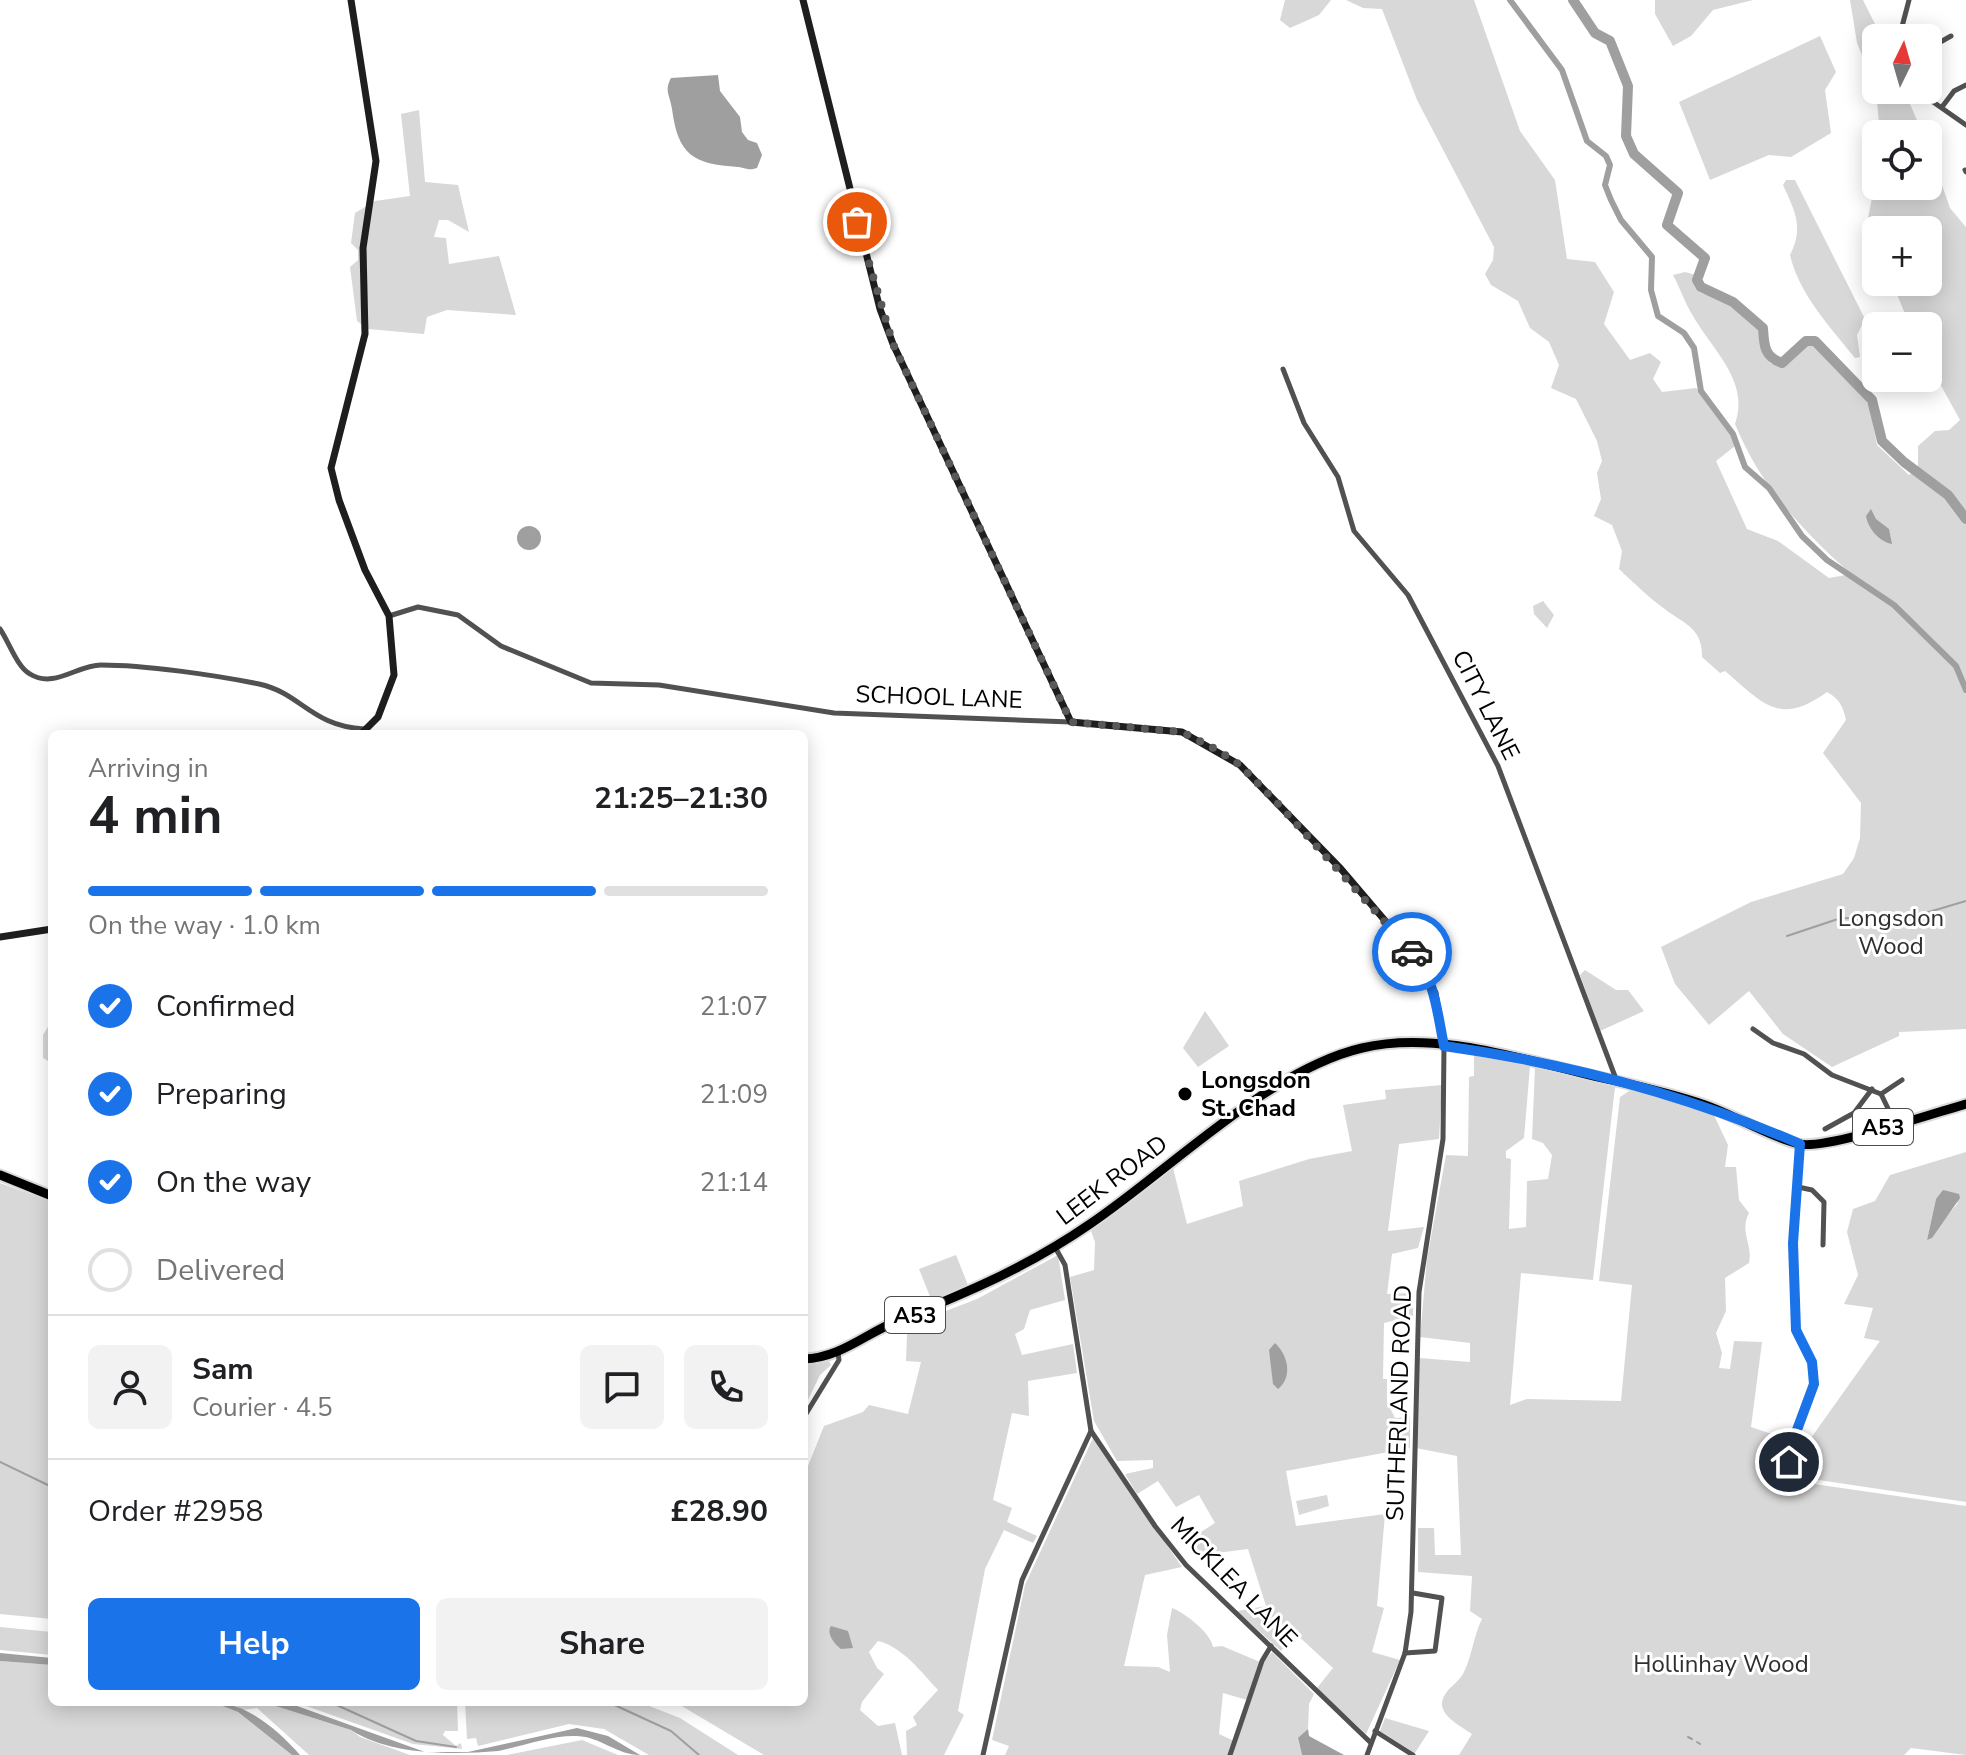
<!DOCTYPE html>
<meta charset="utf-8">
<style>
body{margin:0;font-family:"Nunito Sans",sans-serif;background:#f2f2f2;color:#202124;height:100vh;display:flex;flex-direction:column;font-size:30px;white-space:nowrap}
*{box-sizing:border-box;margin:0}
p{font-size:26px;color:#757577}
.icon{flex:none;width:44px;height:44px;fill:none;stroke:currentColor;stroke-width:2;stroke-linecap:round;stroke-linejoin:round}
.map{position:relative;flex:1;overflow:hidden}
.sheet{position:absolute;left:48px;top:730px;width:760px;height:976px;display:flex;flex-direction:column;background:#fff;border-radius:12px;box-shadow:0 4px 20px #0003}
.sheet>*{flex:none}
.needle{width:52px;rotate:5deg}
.fabs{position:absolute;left:1862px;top:24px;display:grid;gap:16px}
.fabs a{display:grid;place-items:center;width:80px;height:80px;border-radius:12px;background:#fff;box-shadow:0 4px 20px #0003;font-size:40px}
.pin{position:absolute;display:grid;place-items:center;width:68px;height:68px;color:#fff;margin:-34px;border:4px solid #fff;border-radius:50%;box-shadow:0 2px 8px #0007}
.courier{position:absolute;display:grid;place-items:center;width:80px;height:80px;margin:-40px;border:6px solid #1a73e8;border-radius:50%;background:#fff;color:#222;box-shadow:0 2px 10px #0007}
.overview em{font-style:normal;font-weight:700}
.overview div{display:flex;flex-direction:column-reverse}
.overview{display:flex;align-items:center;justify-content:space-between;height:136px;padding:0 40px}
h1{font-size:52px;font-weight:700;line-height:60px}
.bar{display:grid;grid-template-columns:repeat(4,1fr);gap:12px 8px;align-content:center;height:96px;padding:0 40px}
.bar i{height:10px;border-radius:6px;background:#e0e0e0}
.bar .on{background:#1a73e8}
.bar p{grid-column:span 4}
.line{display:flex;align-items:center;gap:20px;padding:0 40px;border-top:2px solid #e0e0e0}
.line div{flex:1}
.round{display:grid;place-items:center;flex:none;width:84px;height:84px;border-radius:12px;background:#f2f2f2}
ol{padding:0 40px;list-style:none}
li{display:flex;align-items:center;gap:24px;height:88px}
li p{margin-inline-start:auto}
li .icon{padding:8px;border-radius:50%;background:#1a73e8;color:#fff;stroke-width:4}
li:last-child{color:#757577}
li i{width:44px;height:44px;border:4px solid #e0e0e0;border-radius:50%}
.action{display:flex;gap:16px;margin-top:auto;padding:16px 40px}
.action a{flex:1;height:92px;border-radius:12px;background:#1a73e8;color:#fff;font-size:32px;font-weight:700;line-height:92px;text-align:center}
.action a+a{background:#f2f2f2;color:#202124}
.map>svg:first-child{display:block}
</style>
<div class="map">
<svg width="1966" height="1755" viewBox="0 0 1966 1755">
<rect width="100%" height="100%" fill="#fff"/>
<!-- green -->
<g fill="#d8d8d8" fill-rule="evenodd">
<polygon points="1285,0 1331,0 1319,15 1290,28 1280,20"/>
<path d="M1346,0H1474L1520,131L1555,180L1567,259L1595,262L1614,292L1604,324L1630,360L1650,353L1661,362L1653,379L1662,392L1696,388C1715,406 1729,420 1735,446L1716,461L1747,529L1778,541L1829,578L1851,574C1803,531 1760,486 1735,424C1750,381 1713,351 1693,316C1685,303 1680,288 1673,275L1685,272L1696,275L1699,292L1729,303L1760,328L1763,353L1770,363L1781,366L1806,346H1814L1860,392L1869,405L1877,445L1909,475L1918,466V446L1935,431L1949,430L1960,420L1928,362V326H1910L1892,282H1928V230H1876V242L1868,218L1875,183L1867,174L1876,159V186H1928V145L1950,208L1966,227V1029L1899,1032V1036L1832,1067L1783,1034L1749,991L1709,1025L1675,984L1661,947L1751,902L1843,874L1854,858L1860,838L1861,803L1823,753L1846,720C1843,707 1840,699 1827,692C1779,727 1763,703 1725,671L1720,673L1702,657C1703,627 1682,623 1662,607C1647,596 1633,582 1619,569L1622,551L1612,525L1594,516L1601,499L1597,473L1602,461L1597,441L1576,399L1551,388L1559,365L1549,342L1530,328L1518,301L1491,285L1485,274L1493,260L1494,247L1417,100L1382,9L1363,8Z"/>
<polygon points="1655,0 1753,0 1713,10 1691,36 1673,46 1655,14"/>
<polygon points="1850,0 1863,0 1882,38 1876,38 1876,90 1910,90 1906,95 1923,134 1880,134 1876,90 1857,43"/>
<polygon points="1820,36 1836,72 1825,90 1831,133 1791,157 1769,155 1710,180 1679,102"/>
<polygon points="419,110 425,182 458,185 469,232 448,220 439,220 434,237 446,238 449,264 499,256 516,315 447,310 427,317 424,334 368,329 357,321 350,267 358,260 358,250 351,243 355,213 375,201 410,196 401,114"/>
<path d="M1786,180H1795L1865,319L1857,335L1860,357L1855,358C1830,327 1799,294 1790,255C1804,228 1795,211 1783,185Z"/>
<polygon points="1543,601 1554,615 1547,628 1534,614 1533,606"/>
<polygon points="1585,970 1616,990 1628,990 1644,1011 1600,1031 1580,975"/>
<polygon points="1205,1011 1229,1046 1198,1067 1183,1048"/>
<polygon points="52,1020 52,1056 48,1061 43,1058 43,1035"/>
<path d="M1474,1055L1530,1066L1524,1138L1506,1151V1158L1511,1159L1509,1229L1526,1227L1527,1181L1548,1179L1552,1155L1543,1143L1532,1139L1535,1067L1615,1087L1593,1280L1521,1273L1510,1405L1527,1399L1621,1401L1632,1285L1599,1281L1620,1097L1631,1090L1712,1111L1728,1145L1725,1167H1736L1739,1200L1749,1213C1739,1232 1753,1244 1749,1263L1725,1278L1726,1311L1716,1333L1722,1353L1719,1368L1730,1369L1734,1341L1762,1342L1751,1427L1790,1440L1782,1487L1800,1482L1966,1506V1755L1911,1748L1904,1755H1459L1472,1734C1458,1724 1432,1712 1446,1693C1450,1687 1459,1681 1463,1674C1472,1657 1473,1637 1482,1619L1470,1611L1472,1576L1418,1572V1528H1434L1435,1555H1461L1457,1456L1416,1448L1419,1358L1470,1362V1343L1420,1337L1427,1259L1446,1155L1468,1156L1469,1077L1474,1076Z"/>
<polygon points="1442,1085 1439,1139 1399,1144 1388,1231 1424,1227 1418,1248 1392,1254 1387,1294 1413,1293 1413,1316 1384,1323 1383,1379 1387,1379 1387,1402 1395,1418 1410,1417 1410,1448 1286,1471 1296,1526 1385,1514 1377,1606 1384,1608 1372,1652 1400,1660 1366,1734 1317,1688 1333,1668 1295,1633 1281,1651 1237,1611 1266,1606 1248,1549 1200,1555 1190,1539 1215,1523 1199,1495 1176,1507 1158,1481 1137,1494 1125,1474 1153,1468 1153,1460 1117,1461 1094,1421 1070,1277 1094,1270 1095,1242 1091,1231 1173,1168 1187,1224 1243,1206 1239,1181 1309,1159 1352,1151 1343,1105 1386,1099 1385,1090"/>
<path d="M1966,1152V1502L1792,1476L1789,1474L1795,1442L1806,1445L1880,1341L1864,1338L1873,1308L1844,1304L1858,1275L1847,1232L1853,1209L1875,1201L1890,1175ZM1943,1191L1958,1203L1927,1240L1936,1199Z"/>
<polygon points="0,1183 52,1202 52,1619 0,1614"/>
<polygon points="956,1255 970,1290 933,1304 919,1269"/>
<path d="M1058,1255L1065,1300L1030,1310L1024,1329L1015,1334L1022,1355L1073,1344L1077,1373L1028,1381L1029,1416L1012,1413L993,1500L1012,1508L1007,1522L1037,1536L1033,1543L1004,1530L985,1569L958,1711L964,1715L944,1755H907L906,1731L917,1725L913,1717L938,1690C921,1672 903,1647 878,1641L869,1652L877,1668L884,1674L862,1702L860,1710L878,1726L895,1723L902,1755H764L675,1702H804V1476L824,1426L863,1412L869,1405L908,1414L921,1362L906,1361L907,1334L899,1329L977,1299Z"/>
<polygon points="829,1361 831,1365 820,1375 804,1408 804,1366"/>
<path d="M1093,1438L1182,1567L1145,1575L1124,1666L1158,1667L1170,1672L1167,1635L1172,1608C1185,1613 1211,1633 1213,1647L1222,1646L1260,1662L1247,1700L1223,1693L1219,1734L1234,1741L1228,1755H1005L1009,1746L992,1740L1025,1585Z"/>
<polygon points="1327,1495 1329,1506 1299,1515 1296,1501"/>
<polygon points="0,1627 52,1632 52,1655 0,1650"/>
<polygon points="1272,1652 1314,1694 1309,1704 1308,1729 1298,1739 1302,1755 1232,1755 1263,1663"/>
<polygon points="0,1661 52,1665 52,1702 212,1702 238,1712 292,1755 0,1755"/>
<polygon points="231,1702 263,1702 351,1730 360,1737 410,1755 309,1755 257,1708 242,1710"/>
<polygon points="295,1702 457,1702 458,1731 445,1731 443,1735 456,1746 461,1743 462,1749 413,1744"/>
<polygon points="465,1702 639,1702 680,1718 738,1755 649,1755 604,1729 569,1724 478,1746 476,1738 467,1739"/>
<polygon points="1385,1718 1429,1731 1415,1753 1380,1731"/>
<polygon points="582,1740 618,1755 507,1755"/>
</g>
<!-- water -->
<g fill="#9f9f9f">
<path d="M718,75L720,91L740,117L742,132L748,140L757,143L762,155L757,168C748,171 747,168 738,167C693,164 678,155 672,109C670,95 664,91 671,78Z"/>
<path d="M1871,509L1876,519L1889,529L1892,544C1880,542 1868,529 1866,516Z"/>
<circle cx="529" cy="538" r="12"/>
<polygon points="1943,1190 1959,1194 1960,1198 1932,1238 1927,1240 1936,1199"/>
<path d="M1275,1343C1288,1355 1293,1377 1278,1389L1273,1384L1269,1350Z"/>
<path d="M831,1626L848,1631L853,1648L841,1649C834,1644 826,1633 831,1626Z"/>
<polygon points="0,1653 52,1658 52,1665 0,1661"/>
<path d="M212,1702C246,1702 278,1730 300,1755H292L238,1712Z"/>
<path d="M263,1702H286L425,1752H468L577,1728L608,1736L640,1755C617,1755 601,1737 577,1736C551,1735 523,1746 498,1751C451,1755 389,1755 351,1730Z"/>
<polygon points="1308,1729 1309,1736 1344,1755 1302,1755 1298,1738"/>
</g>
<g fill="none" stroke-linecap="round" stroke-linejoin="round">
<!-- stream -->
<g stroke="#9f9f9f" stroke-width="2">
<polyline points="1787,936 1841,918 1905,919 1966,901"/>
<polyline points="0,1462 52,1487"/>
<polyline points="330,1702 416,1741 456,1747"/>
<polyline points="608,1702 671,1731 699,1755"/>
<polyline points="1688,1737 1692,1739"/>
<polyline points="1697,1742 1700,1744"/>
</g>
<!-- canal -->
<polyline stroke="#9f9f9f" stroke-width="6" points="1510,0 1562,70 1587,141 1606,156 1610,165 1605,185 1611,200 1621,220 1652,257 1651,290 1658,316 1684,333 1694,348 1701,391 1733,434 1745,467 1769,488 1802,536 1827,560 1894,605 1956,666 1966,690"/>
<!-- river -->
<path stroke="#9f9f9f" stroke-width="10" d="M1573,0L1595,33L1610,41L1628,86L1626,136L1634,154L1678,193L1667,225L1705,258L1697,280L1701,287L1733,302L1763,328C1764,345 1764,357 1782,363L1806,341H1815L1872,400L1882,441L1904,462L1948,495L1966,519"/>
<!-- highway casing -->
<g stroke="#dbdbdb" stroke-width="13">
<g id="highway">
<polyline points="0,1175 52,1196"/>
<path d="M804,1359C840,1358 865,1334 897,1321C968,1292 1026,1268 1090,1224C1169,1171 1268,1070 1362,1048C1433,1031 1513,1057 1582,1073C1623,1083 1665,1091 1705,1105C1734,1115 1772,1138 1799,1144C1825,1150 1934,1113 1966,1104"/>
</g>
</g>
<!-- street -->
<g stroke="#515151" stroke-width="5">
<polyline points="1899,38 1909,0"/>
<polyline points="1928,49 1951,36"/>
<polyline points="1916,90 1966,125"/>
<polyline points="1942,107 1954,91 1966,85"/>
<polyline points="1965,170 1966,172"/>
<polyline points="1283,369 1304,423 1338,477 1354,531 1408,595 1498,766 1616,1079"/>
<polyline points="389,616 418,607 458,615 501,646 591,683 659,685 834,713 1071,722"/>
<path d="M0,629C9,642 17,667 30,674C54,689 77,665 101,665C145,665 215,675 259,684C301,693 311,726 364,729"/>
<polyline points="1753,1029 1773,1043 1804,1054 1832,1075 1881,1094 1895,1123"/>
<polyline points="1881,1094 1902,1080"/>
<polyline points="1825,1129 1854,1113 1872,1089"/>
<polyline points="1798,1187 1812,1190 1824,1202 1823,1245"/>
<polyline points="1055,1247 1065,1265 1091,1431 1155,1526 1186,1565 1370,1742"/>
<polyline points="804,1417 839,1360 838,1353"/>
<polyline points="1787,1478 1791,1446 1814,1384 1812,1362 1796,1330 1793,1243 1800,1145"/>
<polyline points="1405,1653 1435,1651 1442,1598 1413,1593"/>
<polyline points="1375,1731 1413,1755"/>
<polyline points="983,1755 1022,1580 1091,1431"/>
<polyline points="1230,1755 1262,1661 1271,1646"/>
<polyline points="1367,1755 1405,1653 1411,1612 1419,1292 1443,1139 1444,1046"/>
</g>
<!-- secondary -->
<g stroke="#1e1e1e" stroke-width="7">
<polyline points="351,0 376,161 363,248 365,334 331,468 339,500 365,570 389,616 394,675 378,717 361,734"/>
<polyline points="803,0 880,309 893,344 1071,722 1182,732 1240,765 1341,869 1416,957 1435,993 1444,1046"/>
<polyline points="0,937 52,929"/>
</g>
<!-- highway -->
<use href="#highway" stroke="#000" stroke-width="9"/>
</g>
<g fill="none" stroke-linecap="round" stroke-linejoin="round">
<!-- done -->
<polyline stroke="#595959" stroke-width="8" stroke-dasharray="0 14.4" points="857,222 893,344 1071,722 1182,732 1219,751 1240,765 1282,808 1412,952"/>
<!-- route -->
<path stroke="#1a73e8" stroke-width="10" d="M1412,952C1435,980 1437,1011 1444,1046C1566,1063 1687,1095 1800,1144L1793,1243L1796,1330L1812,1362L1814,1384L1791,1446L1789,1462"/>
</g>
<!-- markers -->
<circle fill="#000" stroke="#fff" stroke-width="3" cx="1185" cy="1094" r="8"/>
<g text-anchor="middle" stroke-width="6" stroke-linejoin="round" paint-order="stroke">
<!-- shield labels -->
<g fill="#fff" stroke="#4c4c4c" stroke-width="2">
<rect x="1853" y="1109" width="60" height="36" rx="6"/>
<rect x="885" y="1297" width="60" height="36" rx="6"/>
</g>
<g font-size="22" font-weight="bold" fill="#000">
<text x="1883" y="1135">A53</text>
<text x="915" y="1323">A53</text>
</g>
<!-- street labels -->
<g font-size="24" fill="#000" stroke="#fff">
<text transform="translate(939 697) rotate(2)" y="8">SCHOOL LANE</text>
<text transform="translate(1486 705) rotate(63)" y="8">CITY LANE</text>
<text transform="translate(1112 1180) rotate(-37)" y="8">LEEK ROAD</text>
<text transform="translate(1399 1403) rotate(-88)" y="8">SUTHERLAND ROAD</text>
<text transform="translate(1234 1582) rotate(46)" y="8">MICKLEA LANE</text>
</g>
<!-- park labels -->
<g font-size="24" fill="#2f2f2f" stroke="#fff">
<text x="1891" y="926">Longsdon<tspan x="1891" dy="28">Wood</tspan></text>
<text x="1721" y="1672">Hollinhay Wood</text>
</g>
<!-- poi labels -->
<g font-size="24" font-weight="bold" fill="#000" stroke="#fff" text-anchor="start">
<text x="1201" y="1088">Longsdon<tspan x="1201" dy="28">St. Chad</tspan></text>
</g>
</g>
</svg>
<div class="fabs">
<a><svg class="needle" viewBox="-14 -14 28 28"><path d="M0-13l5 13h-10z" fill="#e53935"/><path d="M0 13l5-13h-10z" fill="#757577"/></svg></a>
<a><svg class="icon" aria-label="locate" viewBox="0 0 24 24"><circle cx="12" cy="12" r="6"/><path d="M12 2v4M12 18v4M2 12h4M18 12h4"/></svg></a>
<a>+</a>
<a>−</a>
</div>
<div class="pin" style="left:857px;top:222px;background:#ea580c"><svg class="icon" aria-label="bag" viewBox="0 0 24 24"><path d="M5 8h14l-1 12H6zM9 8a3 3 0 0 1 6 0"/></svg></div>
<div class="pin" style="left:1789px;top:1462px;background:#1f2937"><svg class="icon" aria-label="home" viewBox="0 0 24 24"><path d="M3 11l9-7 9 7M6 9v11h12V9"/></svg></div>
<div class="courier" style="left:1412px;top:952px"><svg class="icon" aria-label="car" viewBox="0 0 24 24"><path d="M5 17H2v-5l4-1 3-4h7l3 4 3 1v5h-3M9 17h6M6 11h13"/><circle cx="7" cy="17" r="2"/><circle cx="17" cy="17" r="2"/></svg></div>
<section class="sheet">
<div class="overview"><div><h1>4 min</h1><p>Arriving in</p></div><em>21:25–21:30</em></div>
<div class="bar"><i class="on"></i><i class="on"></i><i class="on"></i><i></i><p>On the way · 1.0 km</p></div>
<ol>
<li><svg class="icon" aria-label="check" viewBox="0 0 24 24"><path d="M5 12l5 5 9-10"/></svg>Confirmed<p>21:07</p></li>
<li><svg class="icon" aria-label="check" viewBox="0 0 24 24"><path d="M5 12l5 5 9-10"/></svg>Preparing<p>21:09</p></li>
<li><svg class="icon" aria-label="check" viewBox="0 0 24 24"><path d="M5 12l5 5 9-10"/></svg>On the way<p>21:14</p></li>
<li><i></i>Delivered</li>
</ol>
<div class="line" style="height:144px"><a class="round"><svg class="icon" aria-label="person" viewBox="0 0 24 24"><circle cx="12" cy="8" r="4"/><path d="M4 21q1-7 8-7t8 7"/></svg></a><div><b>Sam</b><p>Courier · 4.5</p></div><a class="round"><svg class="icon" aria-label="chat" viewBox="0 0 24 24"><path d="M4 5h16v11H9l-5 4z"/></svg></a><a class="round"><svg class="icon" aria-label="phone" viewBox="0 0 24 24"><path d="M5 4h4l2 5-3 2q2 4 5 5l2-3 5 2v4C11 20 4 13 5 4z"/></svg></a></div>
<div class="line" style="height:104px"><div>Order #2958</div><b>£28.90</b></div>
<div class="action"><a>Help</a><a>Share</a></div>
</section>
</div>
